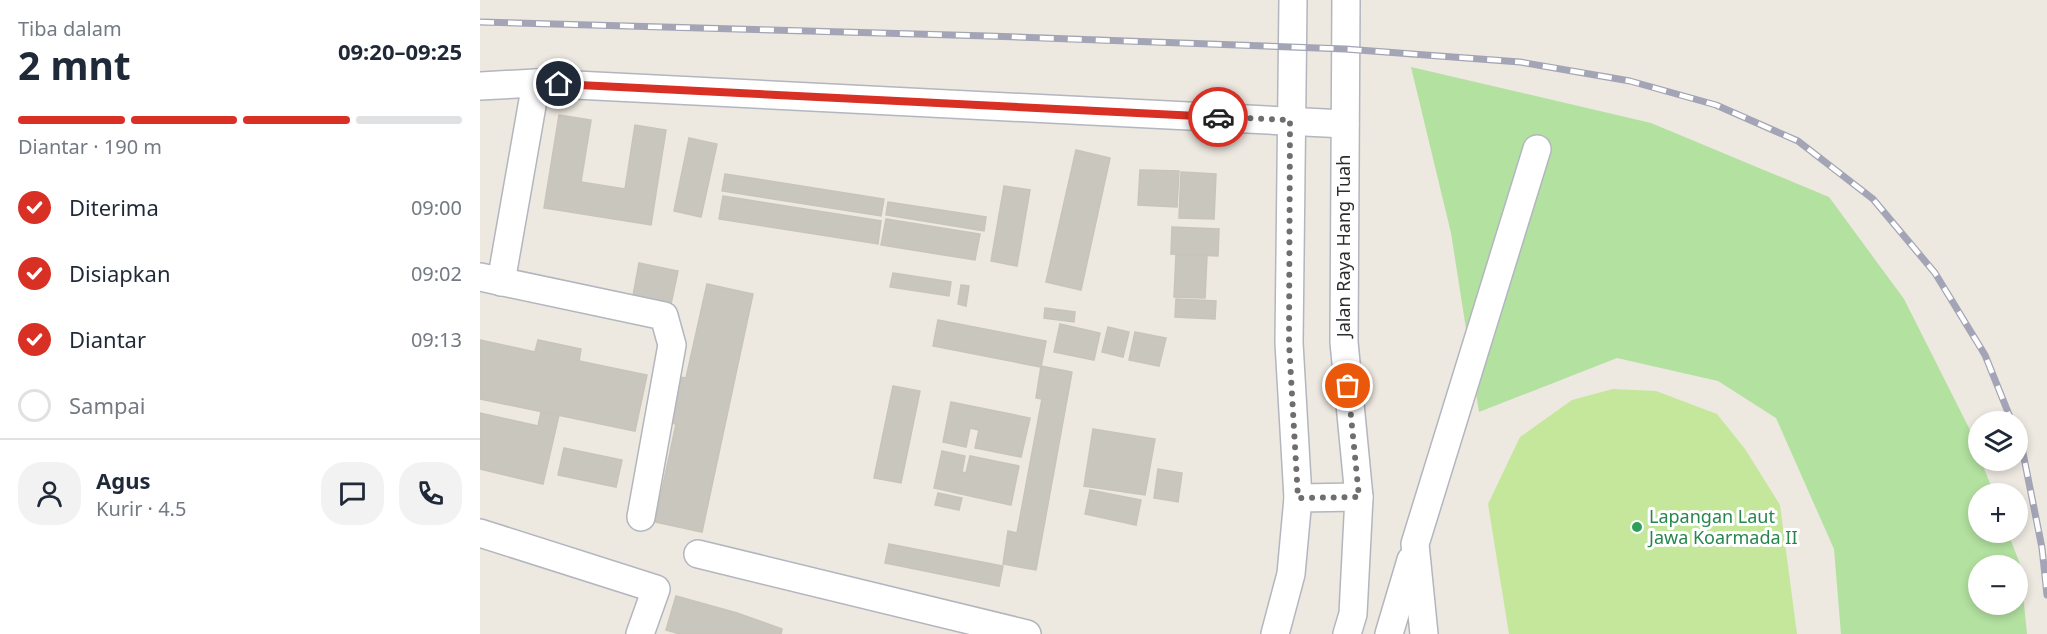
<!DOCTYPE html>
<html lang="id">
<meta charset="utf-8">
<style>
body{margin:0;font-family:"Noto Sans",sans-serif;background:#f2f2f3;color:#1f2937;height:100vh;display:flex;flex-direction:column;font-size:22px;white-space:nowrap}
*{box-sizing:border-box;margin:0}
p{font-size:20px;color:#747a83}
.icon{flex:none;width:33px;height:33px;fill:none;stroke:currentColor;stroke-width:2;stroke-linecap:round;stroke-linejoin:round}
.map{position:relative;flex:1;overflow:hidden}
.details{display:flex;flex-direction:column;background:#fff;width:480px}
.details>*{flex:none}
.controls{position:absolute;left:1488px;top:411px;display:grid;gap:12px}
.controls a{display:grid;place-items:center;width:60px;height:60px;border-radius:50%;background:#fff;box-shadow:0 3px 9px #0003;font-size:30px}
.pin{position:absolute;display:grid;place-items:center;width:51px;height:51px;color:#fff;margin:-26px;border:3px solid #fff;border-radius:50%;box-shadow:0 2px 6px #0007}
.courier{position:absolute;display:grid;place-items:center;width:60px;height:60px;margin:-30px;border:4px solid #d93025;border-radius:50%;background:#fff;color:#222;box-shadow:0 2px 8px #0007}
.summary em{font-style:normal;font-weight:700}
.summary div{display:flex;flex-direction:column-reverse}
.summary{display:flex;align-items:center;justify-content:space-between;height:102px;padding:0 18px}
h1{font-size:39px;font-weight:700;line-height:45px}
.bar{display:grid;grid-template-columns:repeat(4,1fr);gap:9px 6px;align-content:center;height:72px;padding:0 18px}
.bar i{height:8px;border-radius:4px;background:#e0e1e3}
.bar .selected{background:#d93025}
.bar p{grid-column:span 4}
.line{display:flex;align-items:center;gap:15px;padding:0 18px;border-top:2px solid #e0e1e3}
.line div{flex:1}
.round{display:grid;place-items:center;flex:none;width:63px;height:63px;border-radius:24px;background:#f2f2f3}
ol{padding:0 18px;list-style:none}
li{display:flex;align-items:center;gap:18px;height:66px}
li p{margin-inline-start:auto}
li .icon{padding:6px;border-radius:50%;background:#d93025;color:#fff;stroke-width:4}
li:last-child{color:#747a83}
li i{width:33px;height:33px;border:3px solid #e0e1e3;border-radius:50%}
main{display:flex;flex:1;min-height:0}
.map>svg:first-child{display:block}
</style>
<main>
<section class="details">
<div class="summary"><div><h1>2 mnt</h1><p>Tiba dalam</p></div><em>09:20–09:25</em></div>
<div class="bar"><i class="selected"></i><i class="selected"></i><i class="selected"></i><i></i><p>Diantar · 190 m</p></div>
<ol>
<li><svg class="icon" aria-label="check" viewBox="0 0 24 24"><path d="M5 12l5 5 9-10"/></svg>Diterima<p>09:00</p></li>
<li><svg class="icon" aria-label="check" viewBox="0 0 24 24"><path d="M5 12l5 5 9-10"/></svg>Disiapkan<p>09:02</p></li>
<li><svg class="icon" aria-label="check" viewBox="0 0 24 24"><path d="M5 12l5 5 9-10"/></svg>Diantar<p>09:13</p></li>
<li><i></i>Sampai</li>
</ol>
<div class="line" style="height:108px"><a class="round"><svg class="icon" aria-label="person" viewBox="0 0 24 24"><circle cx="12" cy="8" r="4"/><path d="M4 21q1-7 8-7t8 7"/></svg></a><div><b>Agus</b><p>Kurir · 4.5</p></div><a class="round"><svg class="icon" aria-label="chat" viewBox="0 0 24 24"><path d="M4 5h16v11H9l-5 4z"/></svg></a><a class="round"><svg class="icon" aria-label="phone" viewBox="0 0 24 24"><path d="M5 4h4l2 5-3 2q2 4 5 5l2-3 5 2v4C11 20 4 13 5 4z"/></svg></a></div>
</section>
<div class="map">
<svg width="1567" height="634" viewBox="0 0 1567 634">
<rect width="100%" height="100%" fill="#ede8e0"/>
<!-- green -->
<path fill="#b3e1a0" fill-rule="evenodd" d="M931,67L1171,123L1349,197L1424,299L1491,432L1498,453V460L1501,461L1514,493L1498,494V532L1528,533L1540,564L1547,634H1361L1354,549L1296,418L1238,381L1137,358L999,412L971,233ZM1498,566H1538V604H1498Z"/>
<!-- pitch -->
<polygon fill="#c5e79c" points="1133,389 1176,391 1237,414 1265,449 1300,505 1317,634 1029,634 1008,504 1040,437 1092,400"/>
<!-- building -->
<g fill="#c9c6be" stroke="#c9c4b9" stroke-width="1.5">
<polygon points="79,115 111,120 101,182 145,189 155,125 186,130 171,225 64,208"/>
<polygon points="209,138 237,144 221,217 194,211"/>
<polygon points="596,150 630,158 601,290 566,282"/>
<polygon points="660,170 699,171 697,207 658,205"/>
<polygon points="701,172 736,174 734,219 699,218"/>
<polygon points="245,174 404,199 401,216 242,191"/>
<polygon points="524,186 550,190 537,266 511,261"/>
<polygon points="243,196 401,221 398,244 239,219"/>
<polygon points="408,202 506,217 504,231 406,215"/>
<polygon points="406,219 500,234 495,260 401,245"/>
<polygon points="692,227 739,229 738,256 691,254"/>
<polygon points="696,255 727,256 725,298 694,297"/>
<polygon points="159,263 198,271 191,304 153,296"/>
<polygon points="413,273 471,282 469,296 410,287"/>
<polygon points="227,284 273,294 222,532 175,522 196,424 185,422 194,376 206,378"/>
<polygon points="481,285 489,286 486,306 478,304"/>
<polygon points="696,299 736,301 735,319 695,317"/>
<polygon points="565,308 595,312 594,322 564,318"/>
<polygon points="458,320 566,341 561,367 453,346"/>
<polygon points="580,324 620,333 614,360 574,352"/>
<polygon points="628,327 649,332 643,357 622,352"/>
<polygon points="655,332 686,338 679,366 649,360"/>
<polygon points="0,340 55,352 58,340 101,349 99,361 167,375 155,431 0,399"/>
<polygon points="561,366 592,372 556,570 523,564 528,531 537,533 562,399 556,398"/>
<polygon points="413,386 440,391 421,483 394,478"/>
<polygon points="471,402 550,418 541,457 495,448 499,430 490,428 486,447 463,442"/>
<polygon points="61,412 79,415 63,484 0,469 0,413 58,426"/>
<polygon points="613,429 675,439 665,495 604,486"/>
<polygon points="84,448 142,460 136,487 78,475"/>
<polygon points="462,451 485,456 482,472 486,473 490,456 539,466 531,505 454,488"/>
<polygon points="678,469 702,473 698,502 674,498"/>
<polygon points="610,490 661,500 656,525 605,514"/>
<polygon points="458,493 482,498 479,510 455,505"/>
<polygon points="409,544 523,566 519,586 405,563"/>
<polygon points="196,596 257,613 302,629 301,634 200,634 186,630"/>
</g>
<g fill="none" stroke-linecap="round" stroke-linejoin="round">
<!-- minor casing -->
<g stroke="#b3b6bf" stroke-width="30">
<g id="minor">
<polyline points="866,0 864,342 879,497 873,614 867,634"/>
<polyline points="0,86 56,83 865,124"/>
<polyline points="0,277 184,316 192,345 161,517"/>
<polyline points="21,282 56,83"/>
<polyline points="818,498 879,497"/>
<polyline points="0,533 176,589 160,634"/>
<polyline points="218,554 547,634"/>
<polyline points="795,634 811,574 818,498 809,343 813,0"/>
<polyline points="909,634 931,560"/>
<polyline points="944,634 935,544 1057,149"/>
</g>
</g>
<!-- minor -->
<use href="#minor" stroke="#fff" stroke-width="27"/>
<!-- rail casing -->
<g stroke="#a3a5b6" stroke-width="7">
<g id="rail">
<polyline points="0,22 508,36 865,49 1040,62 1150,81 1236,105 1318,141 1393,199 1455,273 1505,355 1532,422"/>
<polyline points="1538,436 1542,448 1562,548 1567,595"/>
</g>
</g>
<!-- rail -->
<use href="#rail" stroke="#fff" stroke-width="4.5" stroke-dasharray="14" stroke-linecap="butt"/>
</g>
<g fill="none" stroke-linecap="round" stroke-linejoin="round">
<!-- done -->
<polyline stroke="#706e6c" stroke-width="6" stroke-dasharray="0 10.8" points="738,117 810,120 809,343 818,498 879,497 868,386"/>
<!-- route -->
<polyline stroke="#d93025" stroke-width="8" points="79,84 738,117"/>
</g>
<!-- markers -->
<circle fill="#2e9e5b" stroke="#fff" stroke-width="2" cx="1157" cy="527" r="6"/>
<g text-anchor="middle" stroke-width="6" stroke-linejoin="round" paint-order="stroke">
<!-- street labels -->
<g font-size="18" fill="#2d2d2d" stroke="#fff">
<text transform="translate(864 246) rotate(-90)" y="6">Jalan Raya Hang Tuah</text>
</g>
<!-- leisure labels -->
<g font-size="18" fill="#27864d" stroke="#fff" text-anchor="start">
<text x="1169" y="523">Lapangan Laut<tspan x="1169" dy="21">Jawa Koarmada II</tspan></text>
</g>
</g>
</svg>
<div class="controls">
<a><svg class="icon" aria-label="layers" viewBox="0 0 24 24"><path d="M12 4l9 5-9 5-9-5zM3 14l9 5 9-5"/></svg></a>
<a>+</a>
<a>−</a>
</div>
<div class="pin" style="left:868px;top:386px;background:#ea580c"><svg class="icon" aria-label="bag" viewBox="0 0 24 24"><path d="M5 8h14l-1 12H6zM9 8a3 3 0 0 1 6 0"/></svg></div>
<div class="pin" style="left:79px;top:84px;background:#1f2937"><svg class="icon" aria-label="home" viewBox="0 0 24 24"><path d="M3 11l9-7 9 7M6 9v11h12V9"/></svg></div>
<div class="courier" style="left:738px;top:117px"><svg class="icon" aria-label="car" viewBox="0 0 24 24"><path d="M5 17H2v-5l4-1 3-4h7l3 4 3 1v5h-3M9 17h6M6 11h13"/><circle cx="7" cy="17" r="2"/><circle cx="17" cy="17" r="2"/></svg></div>
</div>
</main>
